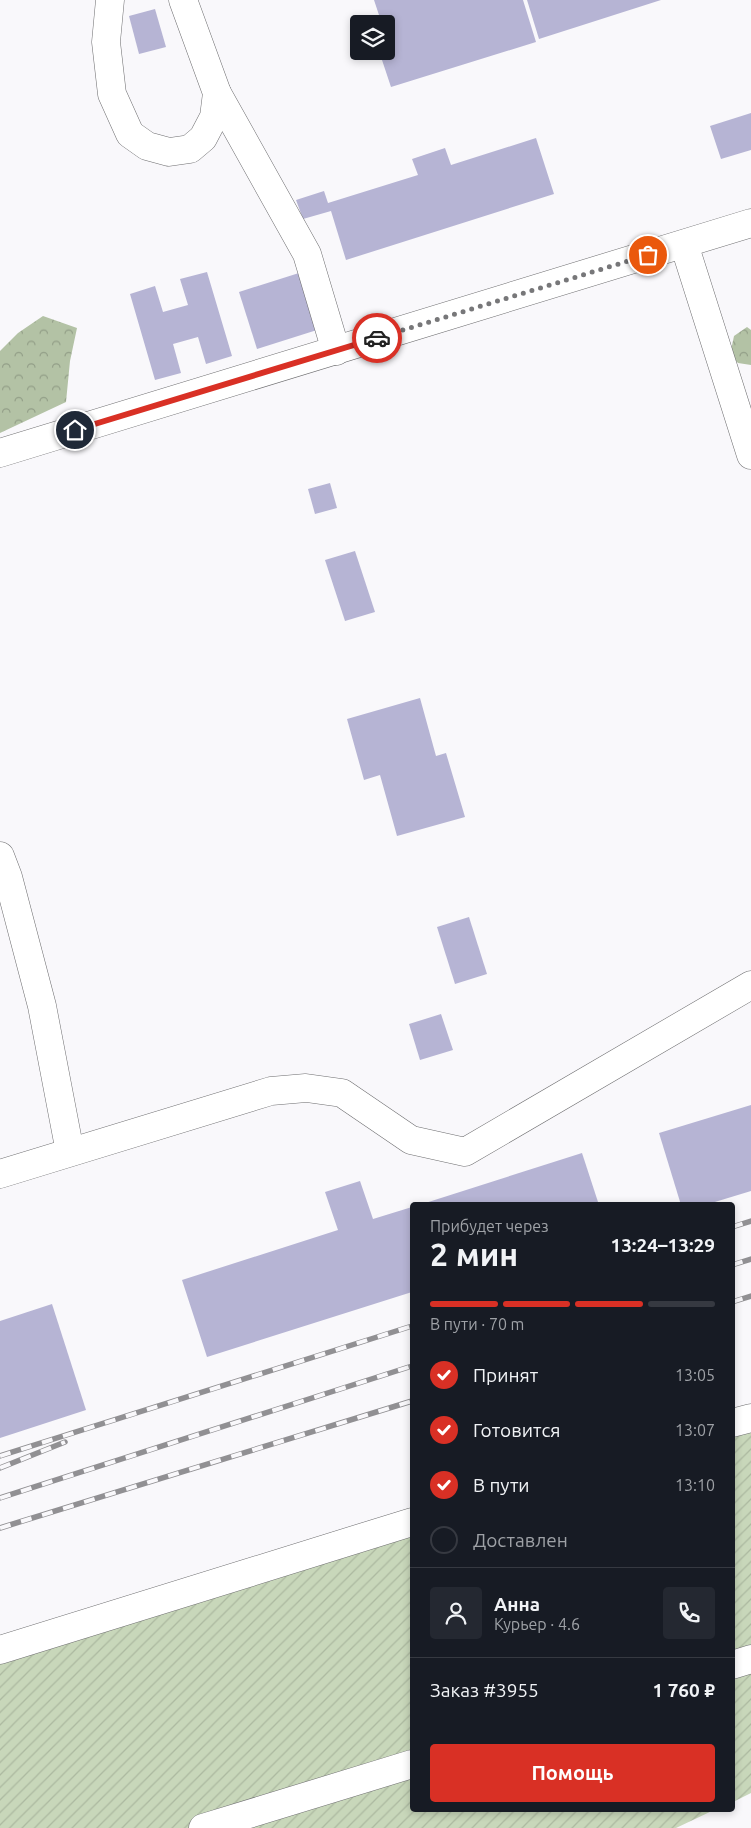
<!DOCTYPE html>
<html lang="ru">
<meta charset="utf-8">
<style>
body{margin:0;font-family:Ubuntu,sans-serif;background:#242831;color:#f1f3f6;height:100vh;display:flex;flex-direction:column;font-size:19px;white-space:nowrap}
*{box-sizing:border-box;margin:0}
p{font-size:16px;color:#9ea1a6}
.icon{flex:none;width:28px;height:28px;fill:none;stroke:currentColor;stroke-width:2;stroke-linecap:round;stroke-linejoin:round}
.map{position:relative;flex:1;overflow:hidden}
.side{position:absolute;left:410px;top:1202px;width:325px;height:610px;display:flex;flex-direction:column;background:#171b24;border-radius:5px;box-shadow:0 2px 8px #0003}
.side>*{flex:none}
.buttons{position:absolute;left:350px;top:15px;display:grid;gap:10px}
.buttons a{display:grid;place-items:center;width:45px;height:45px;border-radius:5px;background:#171b24;box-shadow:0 2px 8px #0003;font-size:25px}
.pin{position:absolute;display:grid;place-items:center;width:42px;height:42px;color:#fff;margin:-21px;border:2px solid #fff;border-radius:50%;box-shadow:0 1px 5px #0007}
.courier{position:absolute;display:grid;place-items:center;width:50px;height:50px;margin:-25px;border:4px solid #d93025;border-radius:50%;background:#fff;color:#222;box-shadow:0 1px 6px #0007}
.overview em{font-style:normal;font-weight:700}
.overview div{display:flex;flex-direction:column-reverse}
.overview{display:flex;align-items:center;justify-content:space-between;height:85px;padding:0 20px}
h1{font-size:32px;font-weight:700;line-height:38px}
.bar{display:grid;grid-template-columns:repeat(4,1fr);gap:8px 5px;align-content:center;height:60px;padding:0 20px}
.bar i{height:6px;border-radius:4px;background:#363941}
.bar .selected{background:#d93025}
.bar p{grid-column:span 4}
.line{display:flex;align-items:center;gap:12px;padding:0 20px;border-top:1px solid #363941}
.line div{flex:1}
.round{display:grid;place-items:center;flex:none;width:52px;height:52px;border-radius:5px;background:#242831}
ol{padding:0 20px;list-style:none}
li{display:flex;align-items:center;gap:15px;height:55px}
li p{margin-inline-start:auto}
li .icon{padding:5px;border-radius:50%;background:#d93025;color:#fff;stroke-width:4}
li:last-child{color:#9ea1a6}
li i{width:28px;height:28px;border:2px solid #363941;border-radius:50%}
.primary-button{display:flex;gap:10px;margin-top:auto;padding:10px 20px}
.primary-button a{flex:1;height:58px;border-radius:5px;background:#d93025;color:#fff;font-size:20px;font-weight:700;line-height:58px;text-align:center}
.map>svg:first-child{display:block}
</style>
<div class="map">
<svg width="751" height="1828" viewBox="0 0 751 1828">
<defs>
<pattern id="forest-crowns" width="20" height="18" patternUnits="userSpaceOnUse" patternTransform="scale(1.25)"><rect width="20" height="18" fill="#b3c2a5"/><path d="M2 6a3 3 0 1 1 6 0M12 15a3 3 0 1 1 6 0" fill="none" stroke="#929e87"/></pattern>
<pattern id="garden-furrows" width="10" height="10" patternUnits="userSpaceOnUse" patternTransform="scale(1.25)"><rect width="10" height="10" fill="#c8d7ba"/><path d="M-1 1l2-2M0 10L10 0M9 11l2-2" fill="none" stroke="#acb9a0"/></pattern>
</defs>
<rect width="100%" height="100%" fill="#f9f8fb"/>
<!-- forest -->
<g fill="url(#forest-crowns)">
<polygon points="43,316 77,328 70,361 66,402 0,433 0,351 18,333"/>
<polygon points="747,327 751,330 751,365 738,363 730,355 734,336"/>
</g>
<!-- garden -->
<g fill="url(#garden-furrows)">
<polygon points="751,1407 751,1793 733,1802 732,1413"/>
<polygon points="412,1513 412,1810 714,1810 676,1828 0,1828 0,1639"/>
</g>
<!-- building -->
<g fill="#b6b4d4">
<polygon points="374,0 523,0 536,42 391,87 379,51 386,51 386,24 374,24 381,21"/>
<polygon points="527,0 661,0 539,39"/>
<polygon points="155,9 166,47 139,54 129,16"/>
<polygon points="751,113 751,150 721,159 710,126"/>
<polygon points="536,138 554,194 346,260 331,211 303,219 296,200 324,191 328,203 418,175 412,159 445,148 451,165"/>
<polygon points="207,272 232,356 206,364 198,337 173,344 181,373 155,380 130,294 155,286 163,312 188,305 180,279"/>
<polygon points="299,273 317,330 257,349 239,292"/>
<polygon points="330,483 337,508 315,514 308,489"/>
<polygon points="355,551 375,612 345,621 325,560"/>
<polygon points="420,698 436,756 446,753 465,817 397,836 380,775 364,780 347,719"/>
<polygon points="469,917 487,974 455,984 437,927"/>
<polygon points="441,1014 453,1050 420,1060 409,1024"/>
<polygon points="751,1105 751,1191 705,1205 681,1205 659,1133"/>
<polygon points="582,1153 599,1205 419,1205"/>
<polygon points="360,1181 373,1219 412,1207 412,1292 207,1357 182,1280 338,1230 325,1192"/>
<polygon points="52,1304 86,1410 0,1438 0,1321"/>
</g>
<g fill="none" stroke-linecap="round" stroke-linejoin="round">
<!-- minor casing -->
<g stroke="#6e6e70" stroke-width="29">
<g id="minor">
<polyline points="110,0 106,42 112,94 130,134 147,146 169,152 190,149 203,138 214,117 217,93 183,0"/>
<polyline points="217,93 307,254 336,351"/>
<polyline points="684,244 751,455"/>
<polyline points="0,453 751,223"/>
<polyline points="0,856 8,877 42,1006 70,1152"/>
<polyline points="0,1174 271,1091 306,1088 342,1093 411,1140 465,1152 751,985"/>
<polyline points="732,1423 751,1418"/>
<polyline points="0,1650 412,1522"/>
<polyline points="732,1665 751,1659"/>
<polyline points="203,1828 412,1764"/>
</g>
</g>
<!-- minor -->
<use href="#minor" stroke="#fff" stroke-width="28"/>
<!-- rail casing -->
<g stroke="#919093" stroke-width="5.5">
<g id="rail">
<polyline points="732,1227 751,1221"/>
<polyline points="732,1265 751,1259"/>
<polyline points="732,1302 751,1296"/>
<polyline points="0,1456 412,1326"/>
<polyline points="0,1468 65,1442"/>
<polyline points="0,1498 412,1366"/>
<polyline points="0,1528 412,1401"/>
</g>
</g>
<!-- rail -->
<use href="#rail" stroke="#f9f8fb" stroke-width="4" stroke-dasharray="11" stroke-linecap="butt"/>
</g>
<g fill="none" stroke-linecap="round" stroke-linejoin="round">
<!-- done -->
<polyline stroke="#777779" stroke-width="5" stroke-dasharray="0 9" points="377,338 648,255"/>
<!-- route -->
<polyline stroke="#d93025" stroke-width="6" points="75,430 377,338"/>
</g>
</svg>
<div class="buttons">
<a><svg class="icon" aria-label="layers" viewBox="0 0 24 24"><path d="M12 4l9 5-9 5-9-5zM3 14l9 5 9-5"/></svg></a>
</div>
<div class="pin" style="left:648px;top:255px;background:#ea580c"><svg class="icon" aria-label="bag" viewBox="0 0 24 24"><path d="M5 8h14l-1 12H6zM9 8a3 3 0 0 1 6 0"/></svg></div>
<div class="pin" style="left:75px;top:430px;background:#1f2937"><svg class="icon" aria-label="home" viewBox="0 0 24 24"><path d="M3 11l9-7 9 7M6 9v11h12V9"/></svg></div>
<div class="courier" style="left:377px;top:338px"><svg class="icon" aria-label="car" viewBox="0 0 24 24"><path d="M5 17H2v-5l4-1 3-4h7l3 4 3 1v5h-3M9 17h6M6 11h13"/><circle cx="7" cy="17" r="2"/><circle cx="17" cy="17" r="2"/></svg></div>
<section class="side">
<div class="overview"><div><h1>2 мин</h1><p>Прибудет через</p></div><em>13:24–13:29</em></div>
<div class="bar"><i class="selected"></i><i class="selected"></i><i class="selected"></i><i></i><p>В пути · 70 m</p></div>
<ol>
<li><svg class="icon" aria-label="check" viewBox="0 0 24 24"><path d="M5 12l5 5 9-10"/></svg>Принят<p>13:05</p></li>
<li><svg class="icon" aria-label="check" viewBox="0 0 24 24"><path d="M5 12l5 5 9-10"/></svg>Готовится<p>13:07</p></li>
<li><svg class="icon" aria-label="check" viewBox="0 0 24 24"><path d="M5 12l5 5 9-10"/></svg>В пути<p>13:10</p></li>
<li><i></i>Доставлен</li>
</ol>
<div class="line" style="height:90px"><a class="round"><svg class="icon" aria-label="person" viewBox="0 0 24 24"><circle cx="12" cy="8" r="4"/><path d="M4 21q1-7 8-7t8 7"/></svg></a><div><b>Анна</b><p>Курьер · 4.6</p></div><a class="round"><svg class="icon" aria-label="phone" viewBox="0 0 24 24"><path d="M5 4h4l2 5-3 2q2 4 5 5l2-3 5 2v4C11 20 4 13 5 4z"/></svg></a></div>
<div class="line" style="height:65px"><div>Заказ #3955</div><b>1 760 ₽</b></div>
<div class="primary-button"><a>Помощь</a></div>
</section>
</div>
